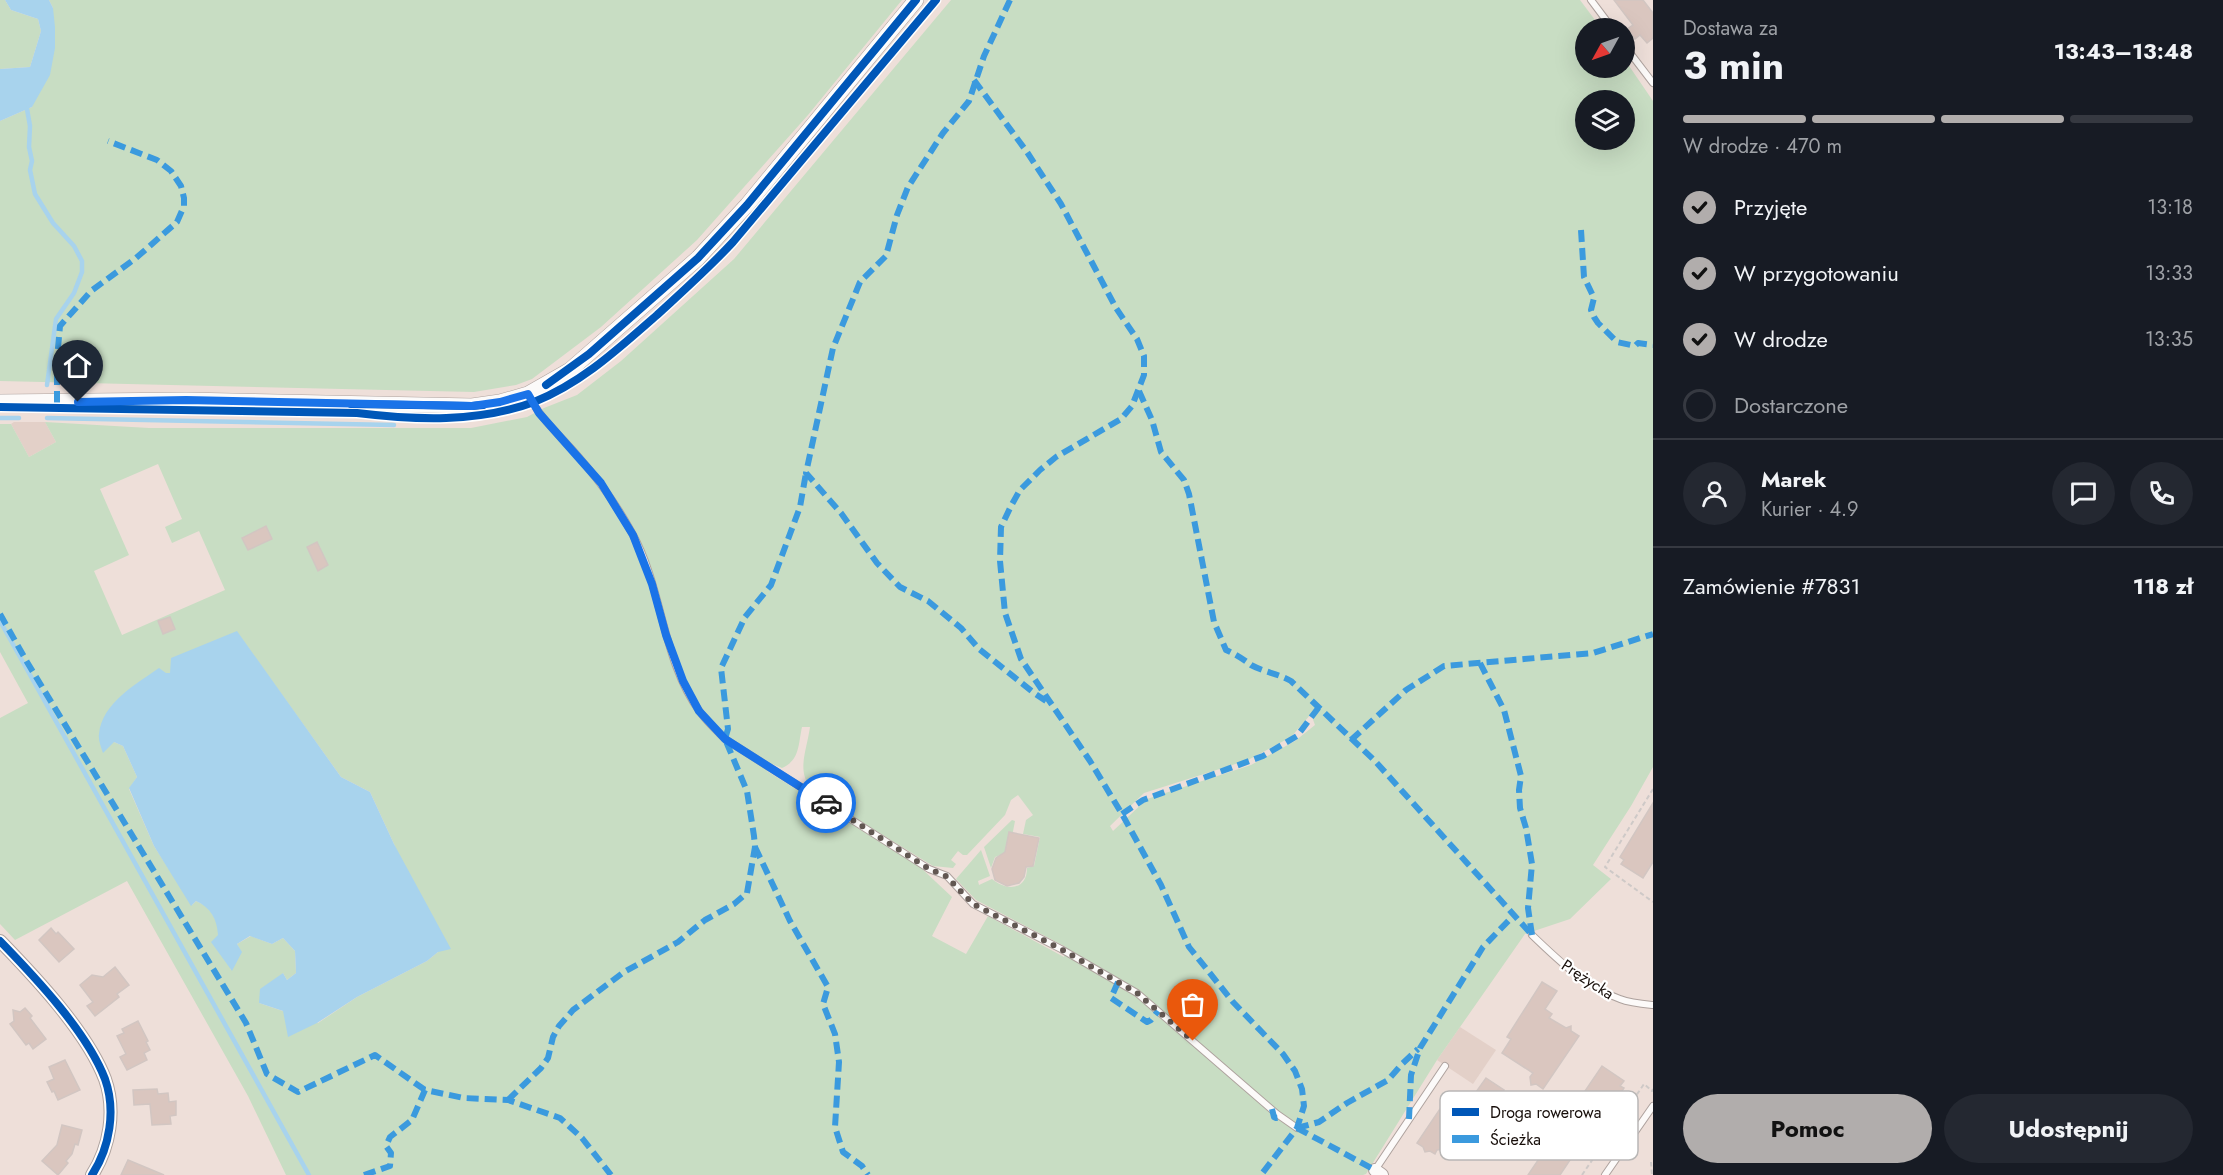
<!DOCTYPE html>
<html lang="pl">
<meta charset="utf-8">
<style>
body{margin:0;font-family:Jost,sans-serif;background:#242831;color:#f1f3f6;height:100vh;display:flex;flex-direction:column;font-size:22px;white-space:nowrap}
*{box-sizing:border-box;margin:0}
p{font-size:20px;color:#9ea1a6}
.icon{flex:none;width:33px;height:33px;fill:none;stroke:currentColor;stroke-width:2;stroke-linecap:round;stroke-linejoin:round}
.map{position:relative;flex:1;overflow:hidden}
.side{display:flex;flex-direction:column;background:#171b24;width:570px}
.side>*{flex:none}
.needle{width:39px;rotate:230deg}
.tools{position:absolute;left:1575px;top:18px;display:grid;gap:12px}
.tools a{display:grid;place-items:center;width:60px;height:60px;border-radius:50%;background:#171b24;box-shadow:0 6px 24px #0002;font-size:30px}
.pin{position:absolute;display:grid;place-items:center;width:51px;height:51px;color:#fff;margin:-62px -26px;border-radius:50% 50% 50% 0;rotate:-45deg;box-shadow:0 0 6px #0007}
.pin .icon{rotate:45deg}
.courier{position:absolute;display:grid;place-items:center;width:60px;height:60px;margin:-30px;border:4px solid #1a73e8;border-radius:50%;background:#fff;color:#222;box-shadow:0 2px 8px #0007}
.headline em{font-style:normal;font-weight:700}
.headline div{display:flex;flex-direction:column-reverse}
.headline{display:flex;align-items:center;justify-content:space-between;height:102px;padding:0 30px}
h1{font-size:39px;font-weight:700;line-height:45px}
.bar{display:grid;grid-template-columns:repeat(4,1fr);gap:9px 6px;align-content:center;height:72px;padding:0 30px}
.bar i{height:8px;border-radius:4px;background:#363941}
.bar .on{background:#b1adac}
.bar p{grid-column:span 4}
.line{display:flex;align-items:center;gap:15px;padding:0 30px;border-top:2px solid #363941}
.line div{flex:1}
.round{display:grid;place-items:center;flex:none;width:63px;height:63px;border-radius:32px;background:#242831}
ol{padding:0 30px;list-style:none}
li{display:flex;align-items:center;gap:18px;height:66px}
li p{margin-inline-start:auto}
li .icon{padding:6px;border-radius:50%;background:#b1adac;color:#111;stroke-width:4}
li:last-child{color:#9ea1a6}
li i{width:33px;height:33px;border:3px solid #363941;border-radius:50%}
.button{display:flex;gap:12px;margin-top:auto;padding:12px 30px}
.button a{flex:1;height:69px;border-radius:36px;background:#b1adac;color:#111;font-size:24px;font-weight:700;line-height:69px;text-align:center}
.button a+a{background:#242831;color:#f1f3f6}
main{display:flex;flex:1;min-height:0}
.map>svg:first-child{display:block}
</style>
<main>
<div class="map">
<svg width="1653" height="1175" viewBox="0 0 1653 1175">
<rect width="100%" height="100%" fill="#eedfd9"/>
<!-- industrial -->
<g fill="#e3d0c8">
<polygon points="14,422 45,422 56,442 29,457 11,424"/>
<polygon points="1460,1027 1496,1050 1473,1084 1437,1060"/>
</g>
<!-- green -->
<g fill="#c8ddc3" fill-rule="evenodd">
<polygon points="0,0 5,0 11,10 38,19 41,31 30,67 0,69"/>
<polygon points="49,0 902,0 808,115 697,240 601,327 532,379 516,385 474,392 0,381 0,121 32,107 53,8"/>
<path d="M951,0H1580L1601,28H1586V68H1624L1625,60L1653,101V767L1631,806L1593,865L1611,879L1570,919L1525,934L1437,1060L1366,1174L1363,1175H286L248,1096L127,881L15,940L0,924V718L28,703L0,652V424H11L29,457L56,442L45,422L149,428H471L527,417L544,408L577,395L621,361L734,259ZM1586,100H1624V140H1586ZM158,464L182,519L165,527L172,543L199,531L225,590L122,635L94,571L129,555L100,489ZM237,632L341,777L370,792L394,844L438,952L427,961L357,997L318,1023L259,1003L283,973L287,980L296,973L295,951L283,938L272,944L251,936L237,944L241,952L231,970L218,935V924L208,907L196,901L192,905L154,846L129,789L137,777L123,746L114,742L166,673H170L172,669ZM1311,714L1315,725L1295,741L1251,765L1147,799L1113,831L1110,826L1144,793L1248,760L1291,737ZM802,727H810C806,755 793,778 820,795L827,788L834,792L831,803L933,866L953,868L956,864L951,860L958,851L963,855H967L1005,815L1011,800L1018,795L1033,815L1026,820L1023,834L1040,837L1034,866L1027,868C1027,891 1006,891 992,879L979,885L978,881L990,876L981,850L956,879L976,900L1066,947L1064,957L988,916L966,954L932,936L952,897L920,867L767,771L772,764L782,768C800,760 798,745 802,727Z"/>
<polygon points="1012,820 1015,821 1009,852 995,857 991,868 984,847"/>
</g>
<!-- water -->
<g fill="#a8d3ed">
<polygon points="5,0 49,0 53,8 55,27 55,48 50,75 32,107 0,121 0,69 30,67 41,31 38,19 11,10"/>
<path d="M237,631L341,777L370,792L394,844L451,949L438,952L427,961L357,997L317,1023L288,1037L283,1011L259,1003L260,989L283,973L287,980L296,973L295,951L283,938L272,944L250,936L237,944L242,952L232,971L211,942L218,935C217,919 211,908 196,901L191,906L154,846L129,788L137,777L123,746L114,742L103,753C101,747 98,740 99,734C102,703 136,684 159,668L166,673H170L171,658Z"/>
</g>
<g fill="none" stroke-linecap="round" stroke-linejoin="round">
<!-- stream -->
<g stroke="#a8d3ed" stroke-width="4.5">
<polyline points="27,109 30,126 29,147 32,161 30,170 35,194 53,223 74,246 82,261 82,272 74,293 56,319 47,385"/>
<polyline points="0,418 19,418"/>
<polyline points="47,418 394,425"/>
<polyline points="0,621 309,1175"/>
</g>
</g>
<!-- building -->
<g fill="#dac6bf" stroke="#d2c6c2" stroke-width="1.5">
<polygon points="1614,0 1643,0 1653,13 1653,38 1647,43 1640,35 1635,39 1627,29 1633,25"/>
<polygon points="266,526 272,539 248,550 242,538"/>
<polygon points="317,542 328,565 318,571 307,547"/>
<polygon points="170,617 175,629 163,634 158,621"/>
<polygon points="1653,803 1653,862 1643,878 1621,864 1624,860 1620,857"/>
<polygon points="1009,832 1039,838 1033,866 1026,867 1024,877 1019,883 1007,886 995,880 992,869 996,858 1005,852"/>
<polygon points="51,928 56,934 58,932 74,949 59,962 39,940"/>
<polygon points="115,967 129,985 117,994 119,997 95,1016 87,1006 93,1002 80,985 92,975 103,977"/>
<polygon points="1542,982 1557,991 1545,1009 1552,1014 1549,1018 1566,1028 1571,1026 1571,1031 1579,1036 1543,1089 1536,1084 1531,1085 1530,1077 1533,1073 1502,1053 1511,1039 1507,1037"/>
<polygon points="25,1008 32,1016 30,1018 46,1039 33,1049 29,1043 26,1045 10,1024 14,1021 13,1010 20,1012"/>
<polygon points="138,1021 148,1041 146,1042 150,1050 144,1053 147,1060 127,1070 120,1057 126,1054 117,1036 124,1033 122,1029"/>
<polygon points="65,1060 80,1090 58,1100 54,1091 52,1092 47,1082 54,1079 49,1067"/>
<polygon points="1602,1066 1624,1081 1620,1086 1624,1088 1586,1145 1582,1142 1560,1175 1528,1175"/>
<polygon points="1486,1078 1504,1090 1494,1104 1476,1092"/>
<polygon points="157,1089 158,1094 168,1093 169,1102 176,1101 176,1115 170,1116 171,1124 152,1125 150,1104 134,1105 133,1090"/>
<polygon points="1446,1100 1452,1104 1458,1103 1459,1108 1464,1111 1461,1116 1462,1121 1457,1122 1444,1139 1442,1149 1437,1150 1435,1154 1430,1151 1425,1152 1423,1147 1417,1143"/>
<polygon points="62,1125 82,1130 78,1145 75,1144 72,1154 66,1161 68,1163 58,1175 42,1161 57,1145"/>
<polygon points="128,1160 164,1175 121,1175"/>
</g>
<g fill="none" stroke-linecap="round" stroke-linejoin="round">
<!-- service casing -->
<g stroke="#aea29e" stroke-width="8">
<g id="service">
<polyline points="1591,0 1612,28"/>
<polyline points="1624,45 1653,83"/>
<path d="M529,395C539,418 561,436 577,455C598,479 617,505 632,533C663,588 662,661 700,712C707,722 717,731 725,739L929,869L947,876L973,904L1061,949L1137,993L1277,1114L1297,1128"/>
<path d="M1532,935C1558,960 1586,987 1620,999C1630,1003 1642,1004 1653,1005"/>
<polyline points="1375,1170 1445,1066"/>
<polyline points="1605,1175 1653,1106"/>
</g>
</g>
<!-- minor casing -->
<g stroke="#aea29e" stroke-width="14">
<g id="minor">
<path d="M0,941C35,977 87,1032 105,1079C116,1110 110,1147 92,1175"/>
<polyline points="1375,1170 1382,1175"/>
</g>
</g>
<!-- tertiary casing -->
<g stroke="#aea29e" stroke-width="16">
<polyline id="tertiary" points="0,402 186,400 472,406 500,402 528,394 570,370 698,258 747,205 916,0"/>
</g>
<!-- path -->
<g stroke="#cec9c7" stroke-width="2" stroke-dasharray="4.5 3" stroke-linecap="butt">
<polyline points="1653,789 1605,867 1653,902"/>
<polyline points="1651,1162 1652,1175"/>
<polyline points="1582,1175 1644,1084 1652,1091 1653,1089"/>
</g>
<!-- service -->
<use href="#service" stroke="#fcfaf9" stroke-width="6"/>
<!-- minor -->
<use href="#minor" stroke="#fcfaf9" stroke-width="12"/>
<!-- tertiary -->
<use href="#tertiary" stroke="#fcfaf9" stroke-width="15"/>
<!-- quiet -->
<g stroke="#3b9ade" stroke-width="6" stroke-dasharray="12 6" stroke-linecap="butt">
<polyline points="1010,0 984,56 969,101 943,133 908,187 897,215 886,256 860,282 833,348 806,473 841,513 877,563 900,587 928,601 961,628 979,649 1034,693 1046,701"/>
<polyline points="974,80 1027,152 1061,204 1116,308 1137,339 1144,356 1144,375 1132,406 1121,419 1056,457 1040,470 1020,490 1011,506 1001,527 1000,561 1005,613 1021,659 1090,761 1122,814 1161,885 1189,947 1233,1002 1283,1054 1295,1071 1302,1089 1304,1106 1297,1128 1261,1175"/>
<polyline points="1581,230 1584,277 1594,298 1591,310 1594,317 1598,323 1617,342 1635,346 1638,343 1653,345"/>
<path d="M1139,391L1152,420L1161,452L1184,480L1189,494L1214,622L1226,650C1235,654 1243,659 1251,665C1264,672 1279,674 1291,681L1375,761L1532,935"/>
<polyline points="57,403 57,359 60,326 91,291 136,258 177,222 184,206 184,198 181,186 171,171 157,160 108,141"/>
<polyline points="0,614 27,662 246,1023 267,1074 298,1092 375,1055 425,1090"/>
<polyline points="1480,663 1504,710 1521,776 1519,790 1520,808 1526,828 1532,864 1528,908 1532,935"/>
<polyline points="1351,740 1406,690 1444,666 1593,653 1653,634"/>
<polyline points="1122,814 1143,800 1263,756 1297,736 1319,707"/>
<polyline points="755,847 790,921 828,987 823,1004 835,1034 839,1062 835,1127 843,1152 862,1166 868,1175"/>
<polyline points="1118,982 1111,998 1147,1022 1151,1020 1158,1011"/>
<polyline points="508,1100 541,1068 548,1058 553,1037 559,1026 573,1010 624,972 678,942 705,920 734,904 747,893 755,847 754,836 747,791 725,739 728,729 721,668 745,617 771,585 800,507 806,473"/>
<polyline points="1272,1109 1274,1117 1276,1118 1282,1117"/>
<polyline points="1409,1119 1411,1075 1420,1048 1483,947 1514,915"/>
<polyline points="1297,1128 1319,1122 1347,1103 1388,1080 1402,1064 1418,1049"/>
<polyline points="1297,1128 1375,1170"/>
<polyline points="364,1175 390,1166 391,1153 386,1146 390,1137 412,1120 425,1090 464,1098 508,1100 560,1118 582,1138 611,1175"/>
</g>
<!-- cycleway casing -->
<g stroke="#fff" stroke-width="11">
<g id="cycleway">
<polyline points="546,385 589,354 698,258 747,205 916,0"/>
<polyline points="351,404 472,406 483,405"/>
<path d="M0,407L357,413C415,420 478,423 534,402C582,383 619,348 657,315C683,291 709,268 733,242L936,0"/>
<path d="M0,941C35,977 87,1032 105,1079C116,1110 110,1147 92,1175"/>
</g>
</g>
<!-- cycleway -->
<use href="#cycleway" stroke="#0057b8" stroke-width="8"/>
</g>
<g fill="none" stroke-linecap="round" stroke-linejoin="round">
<!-- done -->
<polyline stroke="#625752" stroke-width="6" stroke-dasharray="0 10.8" points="826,803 929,869 946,876 973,904 1061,949 1137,993 1193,1041"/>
<!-- route -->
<polyline stroke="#1a73e8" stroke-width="8" points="78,402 186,400 472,406 500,402 528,394 539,413 601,483 633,535 652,584 666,635 683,681 699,711 725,739 826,803"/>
</g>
<g text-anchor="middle" stroke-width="4.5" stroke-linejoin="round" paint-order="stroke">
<!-- street labels -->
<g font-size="16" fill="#170e0a" stroke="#fff">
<text transform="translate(1588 979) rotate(33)" y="6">Prężycka</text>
</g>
</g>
<!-- legend -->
<rect x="1440" y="1091" width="198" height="69" rx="9" fill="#fff" stroke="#b9b7b6" stroke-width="1.5"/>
<rect x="1452" y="1108" width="27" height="8" fill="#0057b8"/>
<rect x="1452" y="1135" width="27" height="8" fill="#3b9ade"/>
<g font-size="16" fill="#170e0a">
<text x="1490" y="1118">Droga rowerowa</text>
<text x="1490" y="1145">Ścieżka</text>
</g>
</svg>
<div class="tools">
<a><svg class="needle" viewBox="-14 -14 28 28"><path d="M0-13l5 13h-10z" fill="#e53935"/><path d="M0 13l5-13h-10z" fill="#9ea1a6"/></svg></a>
<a><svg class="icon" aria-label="layers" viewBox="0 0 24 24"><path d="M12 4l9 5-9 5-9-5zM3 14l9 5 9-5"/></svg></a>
</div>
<div class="pin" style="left:1193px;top:1041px;background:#ea580c"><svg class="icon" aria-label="bag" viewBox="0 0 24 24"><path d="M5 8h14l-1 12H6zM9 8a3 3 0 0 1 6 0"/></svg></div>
<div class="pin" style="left:78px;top:402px;background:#1f2937"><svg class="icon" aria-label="home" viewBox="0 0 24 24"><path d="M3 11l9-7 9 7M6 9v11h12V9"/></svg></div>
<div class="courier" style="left:826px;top:803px"><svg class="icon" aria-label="car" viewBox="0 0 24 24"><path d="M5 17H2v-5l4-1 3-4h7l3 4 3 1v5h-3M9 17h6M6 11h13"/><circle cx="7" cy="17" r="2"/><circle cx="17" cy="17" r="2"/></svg></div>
</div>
<section class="side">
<div class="headline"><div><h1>3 min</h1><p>Dostawa za</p></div><em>13:43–13:48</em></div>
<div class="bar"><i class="on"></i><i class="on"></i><i class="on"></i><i></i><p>W drodze · 470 m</p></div>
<ol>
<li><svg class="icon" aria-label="check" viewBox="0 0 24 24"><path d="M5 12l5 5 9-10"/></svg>Przyjęte<p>13:18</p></li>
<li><svg class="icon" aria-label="check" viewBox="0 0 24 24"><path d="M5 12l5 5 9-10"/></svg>W przygotowaniu<p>13:33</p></li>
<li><svg class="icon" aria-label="check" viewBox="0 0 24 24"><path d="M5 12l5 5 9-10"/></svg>W drodze<p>13:35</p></li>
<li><i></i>Dostarczone</li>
</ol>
<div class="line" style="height:108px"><a class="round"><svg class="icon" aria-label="person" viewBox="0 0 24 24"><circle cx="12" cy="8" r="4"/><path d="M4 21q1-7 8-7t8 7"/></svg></a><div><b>Marek</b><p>Kurier · 4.9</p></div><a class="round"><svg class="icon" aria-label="chat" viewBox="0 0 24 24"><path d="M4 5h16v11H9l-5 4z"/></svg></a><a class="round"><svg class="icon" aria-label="phone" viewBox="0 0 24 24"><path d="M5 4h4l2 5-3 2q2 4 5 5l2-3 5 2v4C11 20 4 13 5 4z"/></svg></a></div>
<div class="line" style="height:78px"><div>Zamówienie #7831</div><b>118 zł</b></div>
<div class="button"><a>Pomoc</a><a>Udostępnij</a></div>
</section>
</main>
